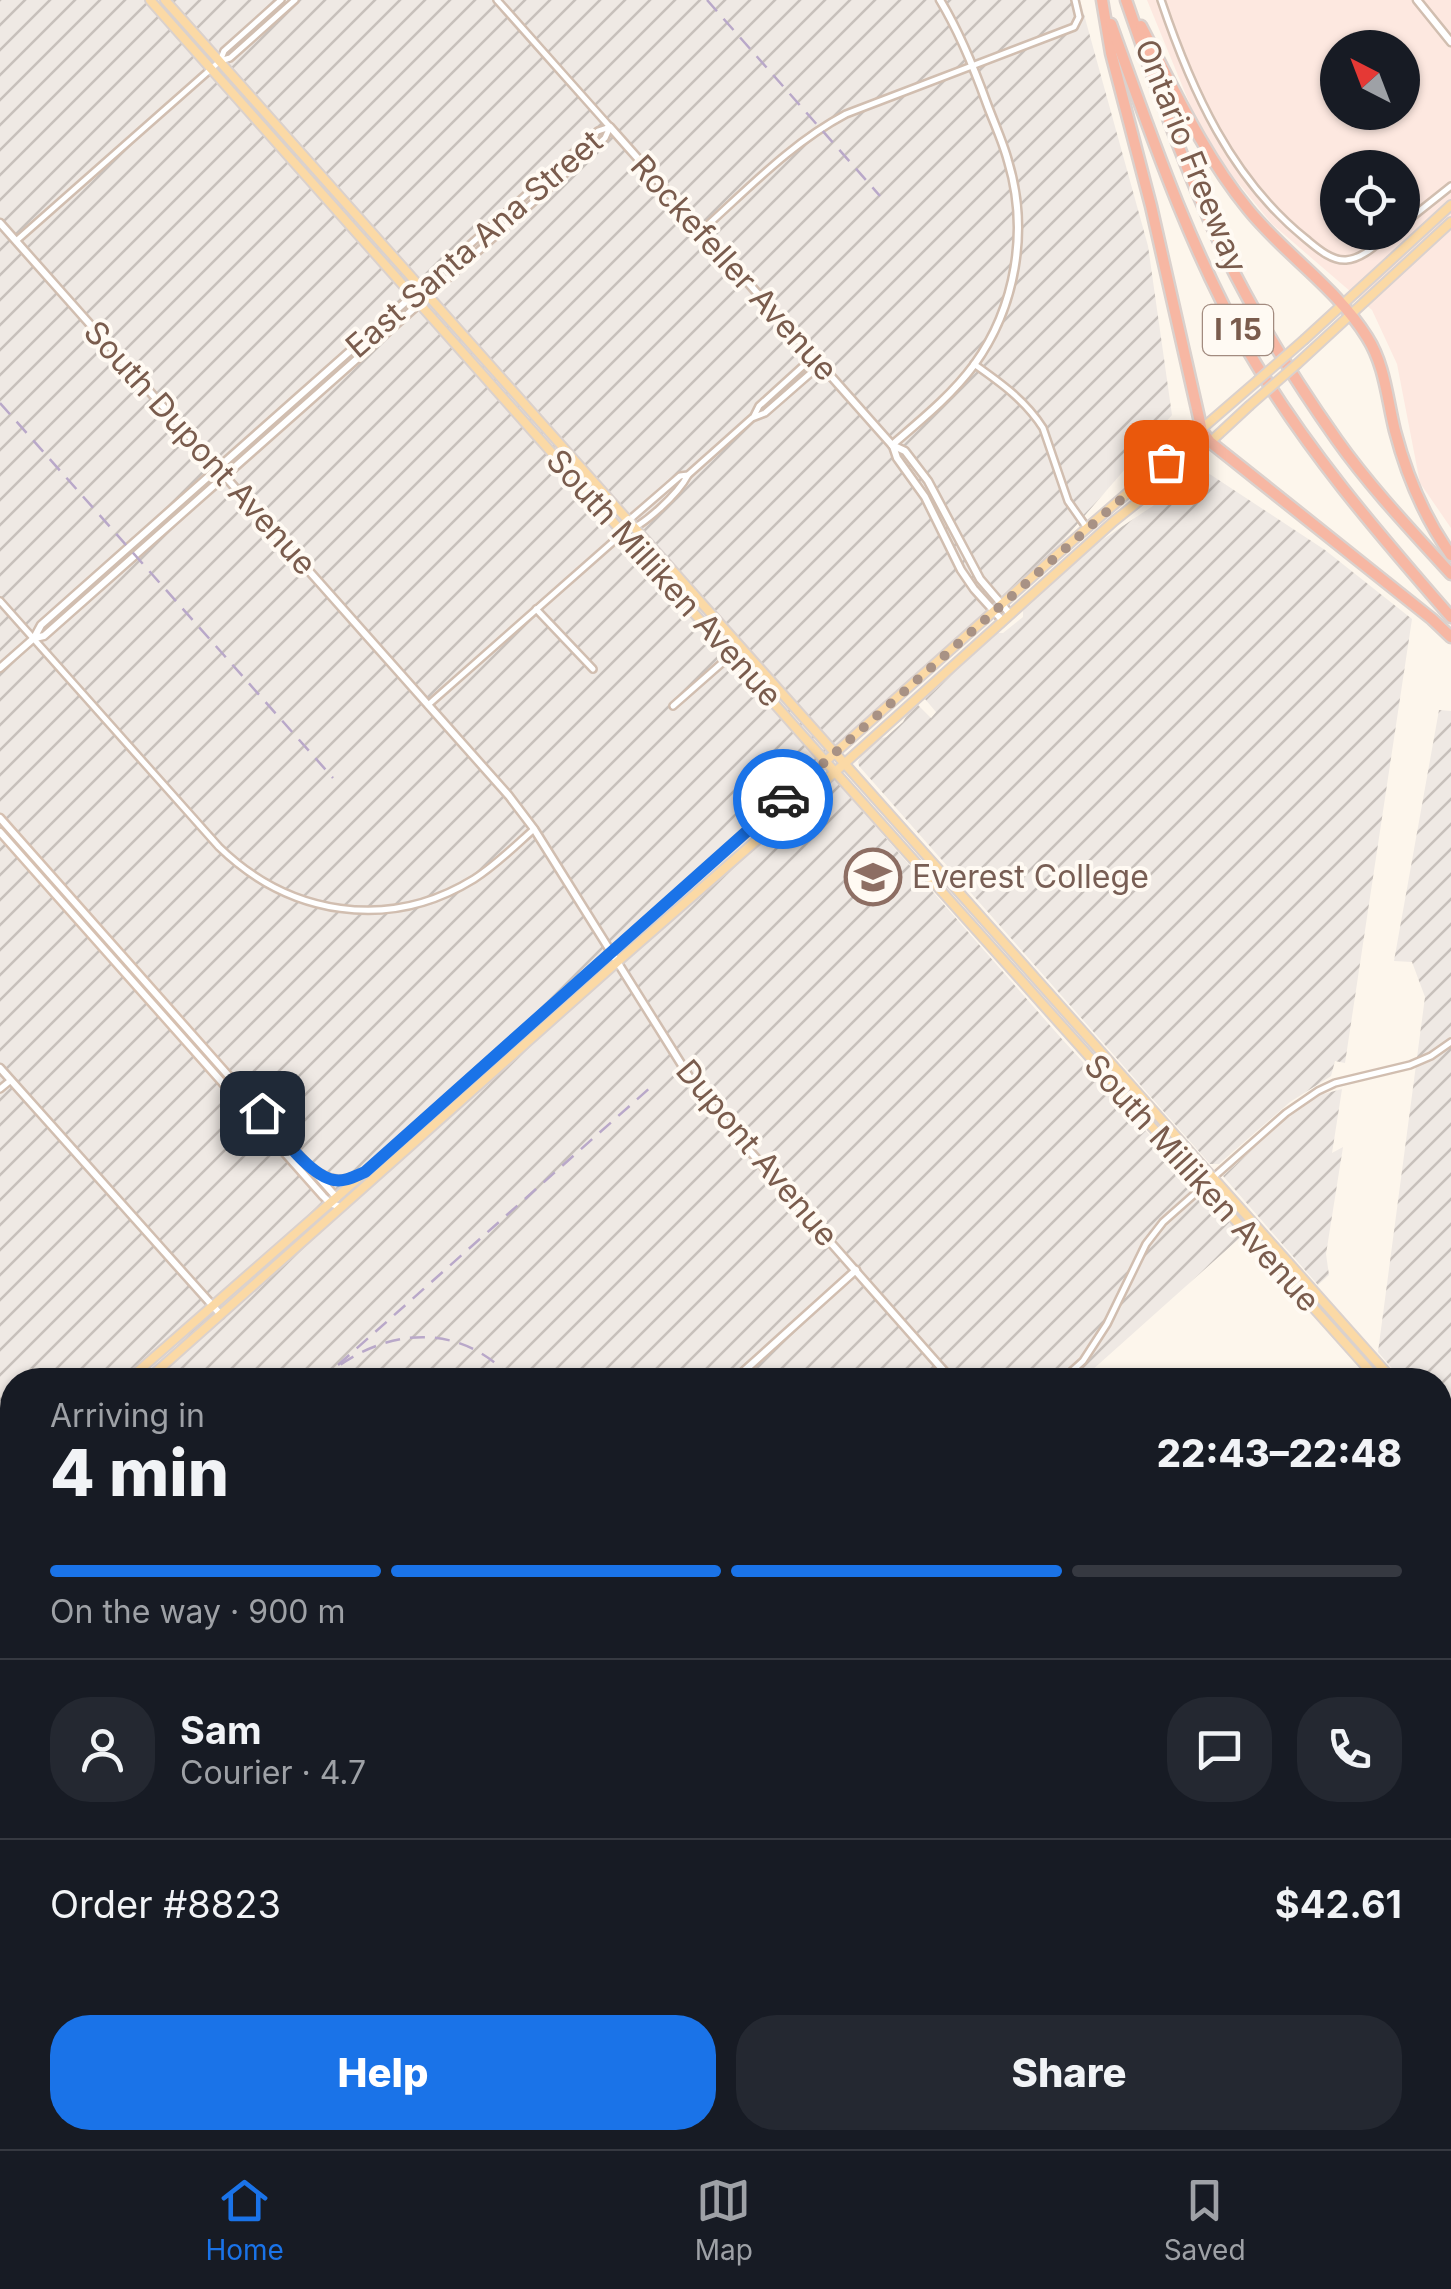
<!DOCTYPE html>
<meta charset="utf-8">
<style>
body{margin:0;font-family:Inter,sans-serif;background:#242831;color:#f1f3f6;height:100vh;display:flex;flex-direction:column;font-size:38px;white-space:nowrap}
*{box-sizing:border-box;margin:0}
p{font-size:32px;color:#9ea1a6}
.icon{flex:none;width:55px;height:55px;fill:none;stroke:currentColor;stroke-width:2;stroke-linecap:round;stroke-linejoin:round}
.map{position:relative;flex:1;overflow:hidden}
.sheet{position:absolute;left:0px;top:1368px;width:1452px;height:782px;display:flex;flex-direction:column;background:#171b24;border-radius:40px 40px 0 0;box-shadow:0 2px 8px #0004}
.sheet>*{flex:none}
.needle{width:65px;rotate:318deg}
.controls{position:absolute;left:1320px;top:30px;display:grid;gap:20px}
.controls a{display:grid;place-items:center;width:100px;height:100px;border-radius:50%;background:#171b24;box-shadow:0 2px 8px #0004;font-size:50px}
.pin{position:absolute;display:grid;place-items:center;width:85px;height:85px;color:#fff;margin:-42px;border-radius:20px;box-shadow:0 5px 15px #0006}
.courier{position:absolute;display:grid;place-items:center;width:100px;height:100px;margin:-50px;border:8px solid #1a73e8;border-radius:50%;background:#fff;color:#222;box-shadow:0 2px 12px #0007}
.overview em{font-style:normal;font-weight:800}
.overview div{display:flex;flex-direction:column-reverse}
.overview{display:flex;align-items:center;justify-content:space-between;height:170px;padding:0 50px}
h1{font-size:65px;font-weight:800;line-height:75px}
.bar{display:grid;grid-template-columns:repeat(4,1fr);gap:15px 10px;align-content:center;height:120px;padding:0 50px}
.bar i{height:12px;border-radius:8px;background:#363941}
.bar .selected{background:#1a73e8}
.bar p{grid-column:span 4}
.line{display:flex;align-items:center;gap:25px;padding:0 50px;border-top:2px solid #363941}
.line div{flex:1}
.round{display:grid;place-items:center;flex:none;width:105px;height:105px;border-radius:40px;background:#242831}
.cta{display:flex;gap:20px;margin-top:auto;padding:20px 50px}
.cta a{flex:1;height:115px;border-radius:40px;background:#1a73e8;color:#fff;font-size:40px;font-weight:800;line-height:115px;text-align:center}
.cta a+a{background:#242831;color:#f1f3f6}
.tab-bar{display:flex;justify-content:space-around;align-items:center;height:140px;border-top:2px solid #363941;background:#171b24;font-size:28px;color:#9ea1a6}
.tab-bar a{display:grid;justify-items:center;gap:5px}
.tab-bar .selected{color:#1a73e8}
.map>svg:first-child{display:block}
</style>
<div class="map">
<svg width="1451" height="2149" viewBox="0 0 1451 2149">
<defs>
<pattern id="industrial-furrows" width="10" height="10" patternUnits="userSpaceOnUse" patternTransform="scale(2.5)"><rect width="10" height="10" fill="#efe9e4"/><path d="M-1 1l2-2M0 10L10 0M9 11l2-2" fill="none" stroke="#c7c0bb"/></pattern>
</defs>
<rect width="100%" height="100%" fill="#fdf6ec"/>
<!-- commercial -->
<g fill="#fde8e0" fill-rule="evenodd">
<path d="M1147,0H1451V528L1420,483L1397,364L1372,310L1272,224L1216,156L1202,134ZM1338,48H1402V112H1338ZM1338,168H1402V232H1338Z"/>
<polygon points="0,1724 12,1738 12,1802 0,1813"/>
</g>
<!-- industrial -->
<g fill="url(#industrial-furrows)">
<polygon points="0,0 1080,0 1148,246 1172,415 1054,551 819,762 1061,1038 1242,1236 1081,1380 12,1380 12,1689 0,1675"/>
<polygon points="1205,471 1325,550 1412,619 1345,1063 1335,1061 1331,1076 1290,1102 1219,1164 1210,1164 859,766 858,762 862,753 878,739 886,737 903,722 908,713 918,705 931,718 936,712 925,699 998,633 1003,633 1023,617 1023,611 1099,542"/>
<polygon points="1439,710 1451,711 1451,1436 1440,1423 1440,1380 1402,1380 1378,1352 1425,997 1412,962 1394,961"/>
<polygon points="1342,1089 1332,1153 1343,1147 1326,1254 1329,1275 1318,1285 1223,1176 1287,1118 1320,1095"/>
<polygon points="1451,1693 1451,1825 1440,1828 1440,1703"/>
<polygon points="3,1810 12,1821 12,2138 121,2138 117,2149 0,2149 0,1813"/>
<polygon points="1451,1891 1451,2149 1300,2149 1302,2138 1440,2138 1440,1901"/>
<polygon points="751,2138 1118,2138 1113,2149 719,2149"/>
<polygon points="1137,2138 1220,2138 1218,2149 1134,2149"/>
</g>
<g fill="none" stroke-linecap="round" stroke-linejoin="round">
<!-- minor casing -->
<g stroke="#d1beb0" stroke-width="10">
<g id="minor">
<polyline points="497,0 610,127"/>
<path d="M1161,0C1191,89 1231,179 1306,239C1317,248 1331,261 1346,260C1363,259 1379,242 1392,232"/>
<polyline points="220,61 224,51 281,0"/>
<polyline points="1402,225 1451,186"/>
<path d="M701,231C747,190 791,143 846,114L1074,27L1079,17L1075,0"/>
<polyline points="16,241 220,61 230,58 295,0"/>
<polyline points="420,289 598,131 610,127"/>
<polyline points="428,296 605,138 610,127"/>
<path d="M974,364C1001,383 1025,400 1043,428L1068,501L1087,528"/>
<polyline points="754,416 759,406 813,357"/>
<polyline points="623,533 628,521 680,476 688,475 752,418 765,413 820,365"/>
<path d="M0,601L219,847C289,915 388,932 474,879C496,865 515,846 534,829"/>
<polyline points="536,609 593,669"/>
<path d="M428,705L623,533C644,526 678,494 688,475"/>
<polyline points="673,706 731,655"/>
<polyline points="0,1089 11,1080"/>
<polyline points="1062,1380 1083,1361 1107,1324 1146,1244 1163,1222 1286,1113 1318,1091 1335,1083 1410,1065 1431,1056 1451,1042"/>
<polyline points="251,2138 258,2149"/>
</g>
</g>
<!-- tertiary casing -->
<g stroke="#d1beb0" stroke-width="11">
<g id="tertiary">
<polyline points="1417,0 1451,42"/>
<polyline points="610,127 884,436 892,445 905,451 928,481 980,579 1010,614"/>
<polyline points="0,223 509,796 534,829 695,1086 725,1123 952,1380"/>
<path d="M892,445C921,420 951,396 974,365C1016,307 1029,230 1008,161C1003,142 994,123 987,104C974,68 960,33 940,0"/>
<polyline points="893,446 897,458 925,497 961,570 974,589 1002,620"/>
<polyline points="35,638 44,636 428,296"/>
<polyline points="0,668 34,638 41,625 420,289"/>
<polyline points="0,1068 221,1315"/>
<polyline points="734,1380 856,1270"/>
<polyline points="123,2149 127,2138"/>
<polyline points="133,2149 137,2138"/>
<polyline points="1124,2149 1128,2138"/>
</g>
</g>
<!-- secondary casing -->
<g stroke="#d6c0b0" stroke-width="11">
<g id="secondary">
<polyline points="0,818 337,1198"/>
<polyline points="0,832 323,1196 330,1203 340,1207"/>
<path d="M321,1174C336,1183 346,1180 361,1174"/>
</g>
</g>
<!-- primary casing -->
<g stroke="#dad1cd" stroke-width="12">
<g id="primary">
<polyline points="150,0 819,754 1378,1380"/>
<polyline points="165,0 1393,1380"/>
<polyline points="1305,339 1451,205"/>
<polyline points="1297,364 1451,222"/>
<polyline points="128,1380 346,1189 1087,528 1257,381"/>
<polyline points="147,1380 616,963 835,772 1114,521 1193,458 1249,406"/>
<polyline points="1440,1433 1451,1445"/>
<polyline points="1440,1449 1451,1461"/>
<polyline points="0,1494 12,1482"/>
<polyline points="0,1511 12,1499"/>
<polyline points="0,1690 12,1704"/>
<polyline points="0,1712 12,1726"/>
<polyline points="1440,1859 1451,1855"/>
<polyline points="1440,1880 1451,1876"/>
<polyline points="384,2138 394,2149"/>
<polyline points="400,2138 411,2149"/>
<polyline points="657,2149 689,2138"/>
<polyline points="703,2149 734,2138"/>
</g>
</g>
<!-- motorway casing -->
<g stroke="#dad1cd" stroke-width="15">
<g id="motorway">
<polyline points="1102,0 1111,53 1151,206 1202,431 1210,442 1432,619 1451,637"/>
<path d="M1126,0C1152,75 1178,150 1210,222C1244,299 1289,372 1337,440C1371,488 1412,531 1451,574"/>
<path d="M1111,24C1151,135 1189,247 1247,349C1304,447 1377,532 1451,617"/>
<path d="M1141,26C1174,89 1203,154 1248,209C1285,255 1336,287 1367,337C1385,365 1387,399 1395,431C1407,477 1424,517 1451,555"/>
</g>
</g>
<!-- minor -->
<use href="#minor" stroke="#fff" stroke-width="5"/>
<!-- tertiary -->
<use href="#tertiary" stroke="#fff" stroke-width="6"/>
<!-- secondary -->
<use href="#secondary" stroke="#fff" stroke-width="6"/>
<!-- primary -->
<use href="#primary" stroke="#fbd9a5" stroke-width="8"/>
<!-- motorway -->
<use href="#motorway" stroke="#f7b7a3" stroke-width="10"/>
<!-- rail -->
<g stroke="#b9a8c9" stroke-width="2.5" stroke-dasharray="15 10" stroke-linecap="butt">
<polyline points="707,0 880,196"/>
<polyline points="0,403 333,778"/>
<polyline points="338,1365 652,1086"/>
<path d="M321,1380C379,1328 458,1318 513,1380"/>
<polyline points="1440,1837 1451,1833"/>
<polyline points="432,2138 450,2149"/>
<polyline points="602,2149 633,2138"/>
</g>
<!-- primary-bridge casing -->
<g stroke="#dad1cd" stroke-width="12" stroke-linecap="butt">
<g id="primary-bridge">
<polyline points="1257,381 1305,339"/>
<polyline points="1249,406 1297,364"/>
</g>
</g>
<!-- primary-bridge -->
<use href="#primary-bridge" stroke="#fbd9a5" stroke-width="8"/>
</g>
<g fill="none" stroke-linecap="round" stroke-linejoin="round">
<!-- done -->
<polyline stroke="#a89285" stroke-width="10" stroke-dasharray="0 18" points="783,799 1111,508 1166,462"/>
<!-- route -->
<path stroke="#1a73e8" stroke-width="12" d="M262,1113C279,1132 309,1176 334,1180C345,1182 355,1176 365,1172L783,799"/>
</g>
<!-- icons -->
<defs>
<g id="university-ring" transform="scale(2.875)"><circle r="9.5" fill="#fffaf3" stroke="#8d6e63" stroke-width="1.5"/><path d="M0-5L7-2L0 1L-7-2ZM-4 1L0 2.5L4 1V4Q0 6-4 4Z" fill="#8d6e63"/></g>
</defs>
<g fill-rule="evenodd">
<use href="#university-ring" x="873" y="877"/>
</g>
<g text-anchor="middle" stroke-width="8" stroke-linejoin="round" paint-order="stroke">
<!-- shield labels -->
<rect fill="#fffaf3" stroke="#a28b7f" stroke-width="2.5" x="1203" y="305" width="70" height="50" rx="8"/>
<g font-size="30" font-weight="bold" fill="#7a5c4d">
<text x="1238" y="340">I 15</text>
</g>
<!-- street labels -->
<g font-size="32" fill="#7a5c4d" stroke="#fffaf3">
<text transform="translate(1191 156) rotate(68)" y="11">Ontario Freeway</text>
<text transform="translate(474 244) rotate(-41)" y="11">East Santa Ana Street</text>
<text transform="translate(734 268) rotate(48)" y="11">Rockefeller Avenue</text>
<text transform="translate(200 448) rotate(48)" y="11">South Dupont Avenue</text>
<text transform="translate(664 578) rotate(48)" y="11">South Milliken Avenue</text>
<text transform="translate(757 1153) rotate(50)" y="11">Dupont Avenue</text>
<text transform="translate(1202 1183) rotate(48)" y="11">South Milliken Avenue</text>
</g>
<!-- education labels -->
<g font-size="32" fill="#785e54" stroke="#fffaf3" text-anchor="start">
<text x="912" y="888">Everest College</text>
</g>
</g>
</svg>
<div class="controls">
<a><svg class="needle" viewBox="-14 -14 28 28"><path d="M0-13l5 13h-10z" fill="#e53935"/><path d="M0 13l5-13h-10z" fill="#9ea1a6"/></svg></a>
<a><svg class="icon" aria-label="locate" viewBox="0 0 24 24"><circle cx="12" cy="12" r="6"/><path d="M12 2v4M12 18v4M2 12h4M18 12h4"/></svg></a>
</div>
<div class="pin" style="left:1166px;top:462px;background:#ea580c"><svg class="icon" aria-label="bag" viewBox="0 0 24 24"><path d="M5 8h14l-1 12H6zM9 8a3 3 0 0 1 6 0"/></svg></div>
<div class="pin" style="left:262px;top:1113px;background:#1f2937"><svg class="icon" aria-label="home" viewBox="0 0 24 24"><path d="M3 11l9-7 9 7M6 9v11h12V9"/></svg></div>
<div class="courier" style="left:783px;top:799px"><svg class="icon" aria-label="car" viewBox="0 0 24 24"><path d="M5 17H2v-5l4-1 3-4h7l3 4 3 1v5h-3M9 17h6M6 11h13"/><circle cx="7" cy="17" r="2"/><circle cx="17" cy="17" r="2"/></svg></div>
<section class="sheet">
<div class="overview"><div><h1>4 min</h1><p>Arriving in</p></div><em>22:43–22:48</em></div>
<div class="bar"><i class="selected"></i><i class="selected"></i><i class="selected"></i><i></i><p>On the way · 900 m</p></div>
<div class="line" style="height:180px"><a class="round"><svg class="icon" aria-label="person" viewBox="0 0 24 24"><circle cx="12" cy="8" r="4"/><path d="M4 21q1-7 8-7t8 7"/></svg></a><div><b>Sam</b><p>Courier · 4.7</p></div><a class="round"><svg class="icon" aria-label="chat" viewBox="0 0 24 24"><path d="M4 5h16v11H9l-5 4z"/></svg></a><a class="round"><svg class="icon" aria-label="phone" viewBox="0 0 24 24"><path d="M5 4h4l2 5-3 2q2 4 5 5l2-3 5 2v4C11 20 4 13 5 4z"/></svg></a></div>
<div class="line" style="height:130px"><div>Order #8823</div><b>$42.61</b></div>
<div class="cta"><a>Help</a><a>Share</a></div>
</section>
</div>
<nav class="tab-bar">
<a class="selected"><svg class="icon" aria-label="home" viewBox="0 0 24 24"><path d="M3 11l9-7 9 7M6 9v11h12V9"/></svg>Home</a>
<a><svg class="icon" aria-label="map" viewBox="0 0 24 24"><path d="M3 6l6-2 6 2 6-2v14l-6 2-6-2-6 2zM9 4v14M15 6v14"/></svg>Map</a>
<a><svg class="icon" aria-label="saved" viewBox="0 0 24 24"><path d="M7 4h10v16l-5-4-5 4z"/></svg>Saved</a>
</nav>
